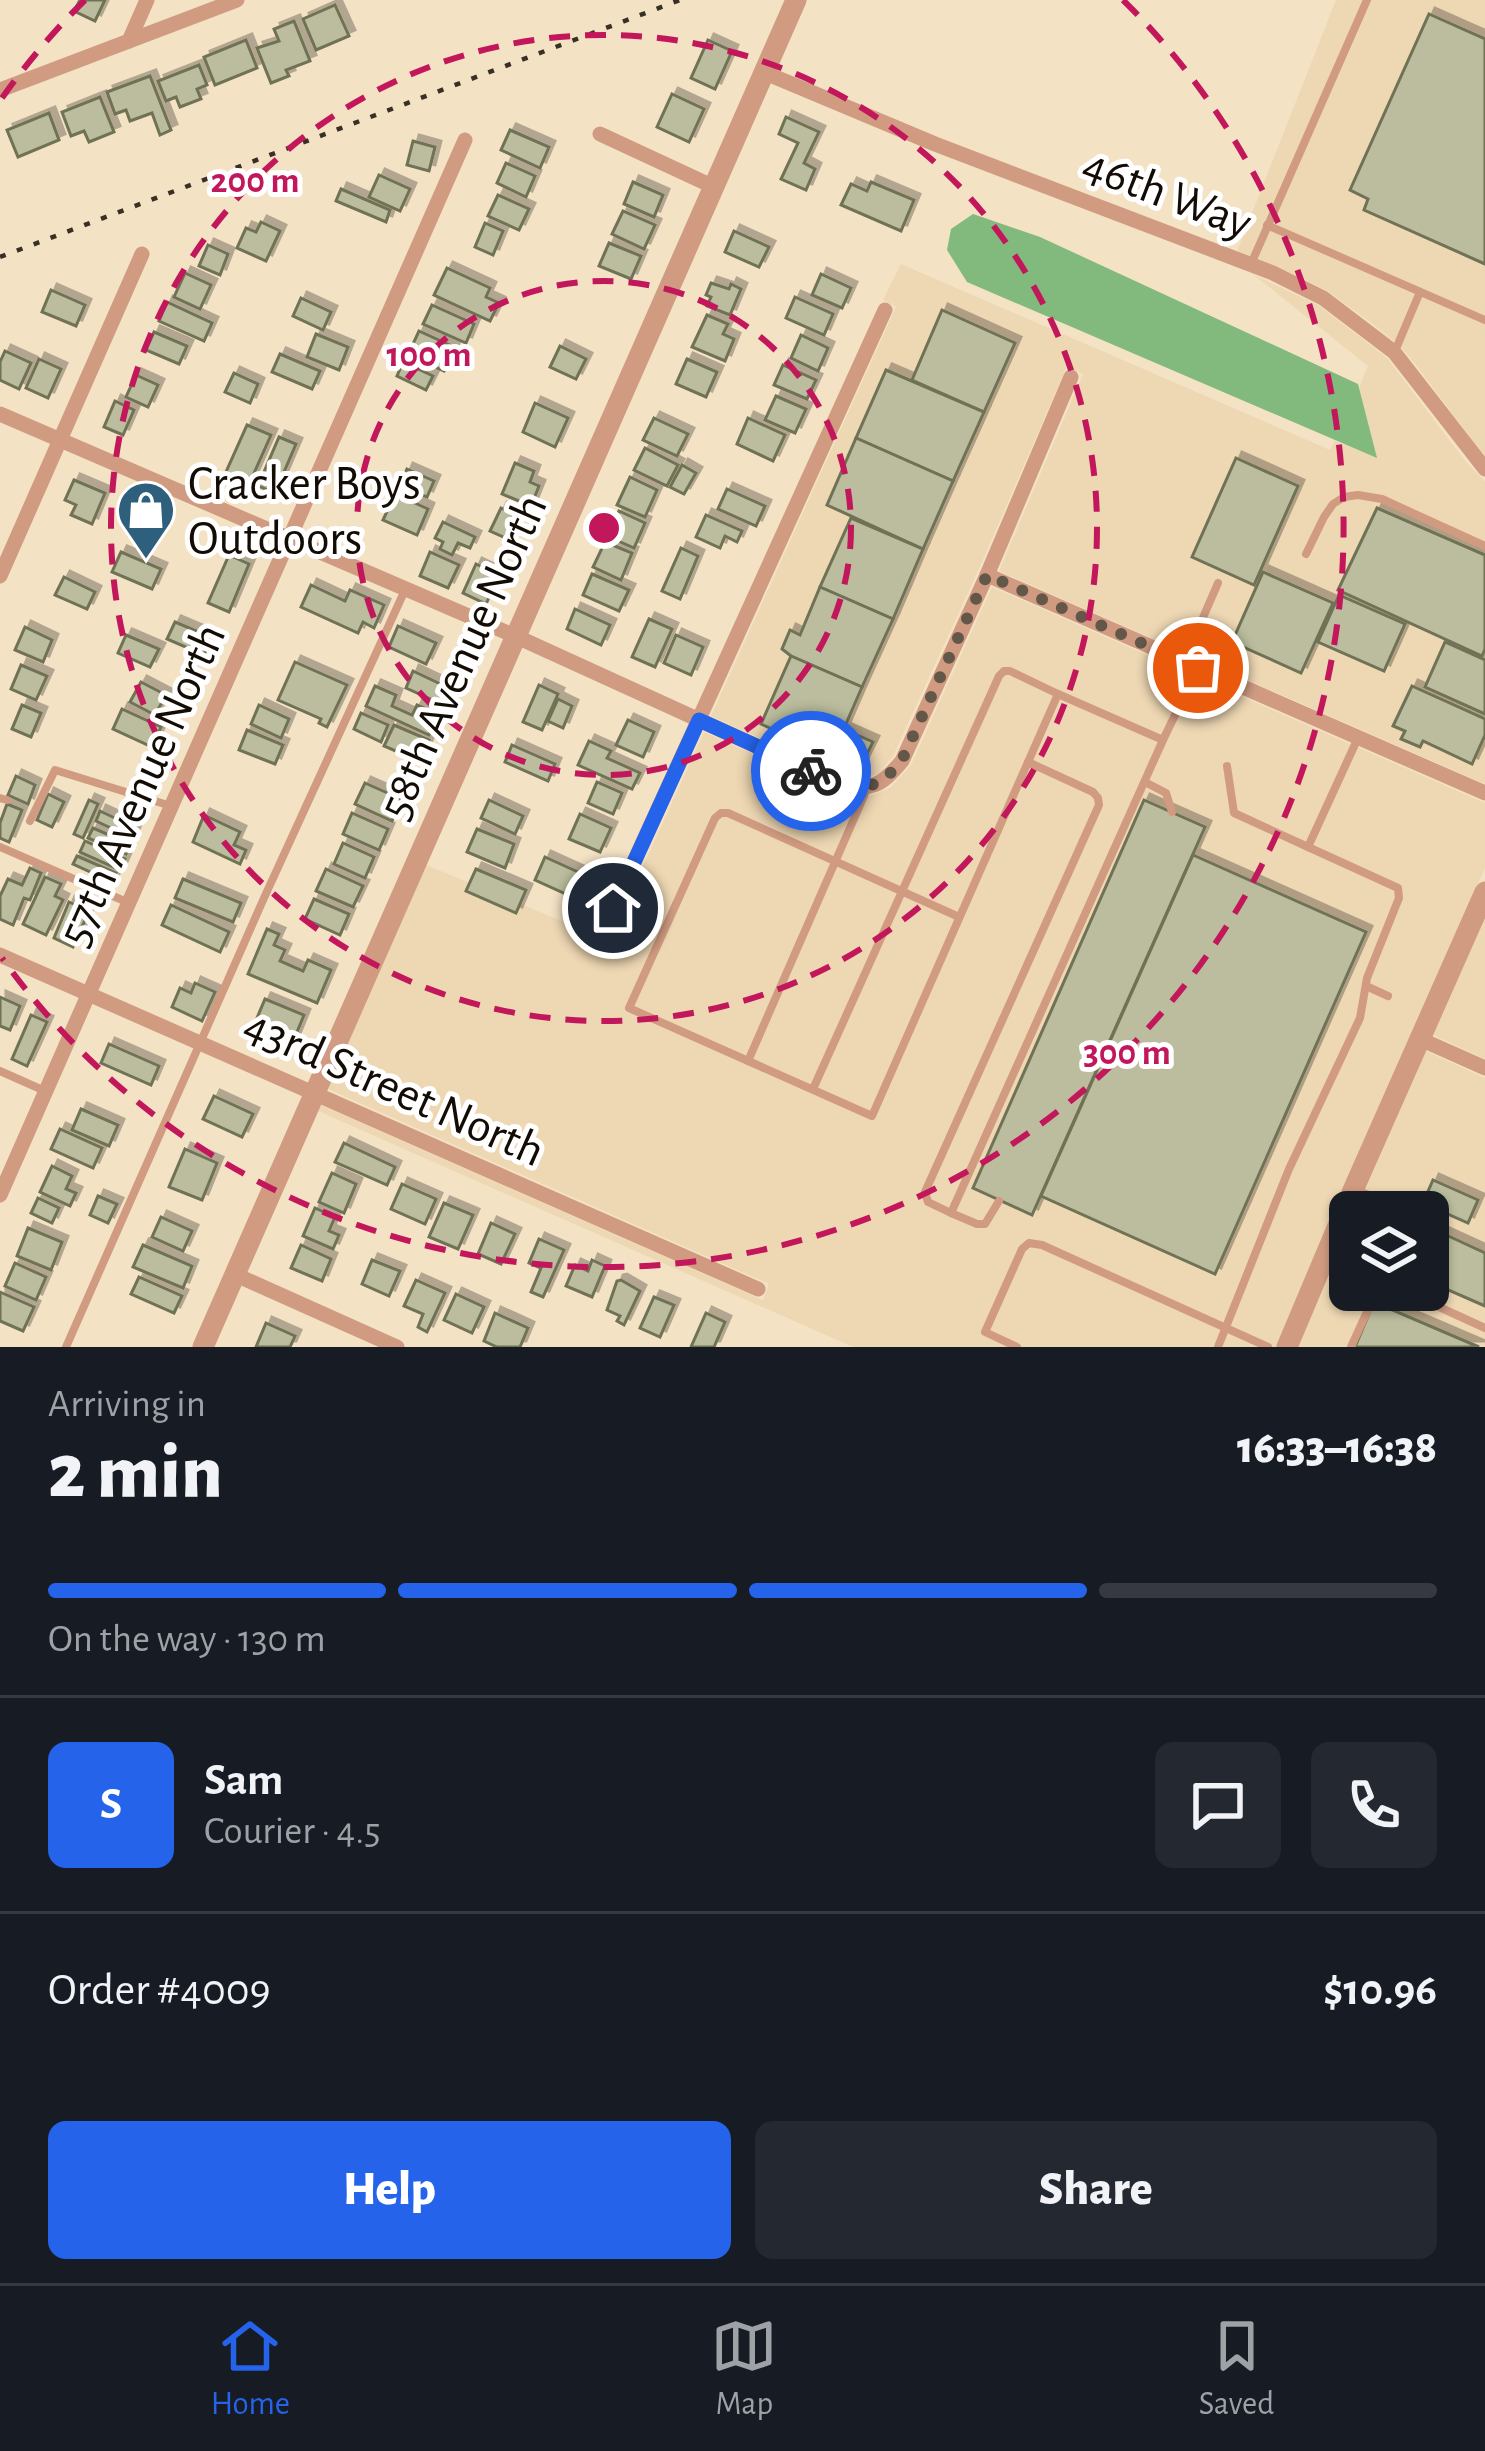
<!DOCTYPE html>
<meta charset="utf-8">
<style>
body{margin:0;font-family:"Alegreya Sans",sans-serif;background:#242831;color:#f1f3f6;height:100vh;display:flex;flex-direction:column;font-size:45px;white-space:nowrap}
*{box-sizing:border-box;margin:0}
p{font-size:39px;color:#9ea1a6}
.icon{flex:none;width:66px;height:66px;fill:none;stroke:currentColor;stroke-width:2;stroke-linecap:round;stroke-linejoin:round}
.map{position:relative;height:1347px;overflow:hidden}
.sheet{display:flex;flex-direction:column;background:#171b24;flex:1}
.sheet>*{flex:none}
.tools{position:absolute;left:1329px;top:1191px;display:grid;gap:24px}
.tools a{display:grid;place-items:center;width:120px;height:120px;border-radius:18px;background:#171b24;box-shadow:0 3px 9px #0004;font-size:60px}
.pin{position:absolute;display:grid;place-items:center;width:102px;height:102px;color:#fff;margin:-51px;border:6px solid #fff;border-radius:50%;box-shadow:0 3px 12px #0007}
.courier{position:absolute;display:grid;place-items:center;width:120px;height:120px;margin:-60px;border:9px solid #2563eb;border-radius:50%;background:#fff;color:#222;box-shadow:0 3px 15px #0007}
.head em{font-style:normal;font-weight:800}
.head div{display:flex;flex-direction:column-reverse}
.head{display:flex;align-items:center;justify-content:space-between;height:204px;padding:0 48px}
h1{font-size:78px;font-weight:800;line-height:90px}
.bar{display:grid;grid-template-columns:repeat(4,1fr);gap:18px 12px;align-content:center;height:144px;padding:0 48px}
.bar i{height:15px;border-radius:9px;background:#363941}
.bar .selected{background:#2563eb}
.bar p{grid-column:span 4}
.line{display:flex;align-items:center;gap:30px;padding:0 48px;border-top:3px solid #363941}
.line div{flex:1}
.round{display:grid;place-items:center;flex:none;width:126px;height:126px;border-radius:18px;background:#242831}
.cta{display:flex;gap:24px;margin-top:auto;padding:24px 48px}
.cta a{flex:1;height:138px;border-radius:18px;background:#2563eb;color:#fff;font-size:48px;font-weight:800;line-height:138px;text-align:center}
.cta a+a{background:#242831;color:#f1f3f6}
.tab-bar{display:flex;justify-content:space-around;align-items:center;height:168px;border-top:3px solid #363941;background:#171b24;font-size:33px;color:#9ea1a6}
.tab-bar a{display:grid;justify-items:center;gap:6px}
.tab-bar .selected{color:#2563eb}
.map>svg:first-child{display:block}
</style>
<div class="map">
<svg width="1485" height="1347" viewBox="0 0 1485 1347">
<defs>
<filter id="shadow"><feDropShadow dx="6" dy="-6" stdDeviation="0" flood-color="#0004"/></filter>
</defs>
<rect width="100%" height="100%" fill="#f4e2c5"/>
<!-- built -->
<g fill="#eed7b3">
<polygon points="1336,0 1485,0 1485,457 1416,365 1401,347 1373,324 1326,290 1277,266 1237,251"/>
<polygon points="901,264 1330,450 1335,441 1376,457 1359,388 1368,366 1254,275 1318,305 1387,358 1466,462 1485,481 1485,784 999,571 1083,374 1067,366 978,571 893,756 879,773 865,779 842,775 711,716 896,307 883,300"/>
<polygon points="992,587 1485,803 1485,868 1345,1185 1277,1347 853,1347 318,1111 321,1105 763,1300 769,1284 328,1089 426,865 591,933 632,844 601,911 619,919 704,732 844,795 867,797 890,788 911,765"/>
<polygon points="1485,916 1485,1059 1433,1035"/>
<polygon points="1426,1051 1485,1078 1485,1347 1297,1347 1350,1222 1350,1290 1428,1290 1428,1212 1354,1212"/>
</g>
<!-- water -->
<polygon fill="#82b97c" points="973,214 1040,237 1358,384 1377,458 967,282 947,250 951,229"/>
<!-- building -->
<g fill="#bbbd9e" stroke="#707255" stroke-width="3" filter="url(#shadow)">
<polygon points="80,0 105,0 95,21 74,11"/>
<polygon points="335,5 349,36 316,50 303,19"/>
<polygon points="1429,14 1485,39 1485,264 1364,210 1368,199 1350,190"/>
<polygon points="294,21 310,61 286,70 289,76 271,83 257,48 279,41 274,29"/>
<polygon points="246,40 257,68 215,85 204,57"/>
<polygon points="708,40 732,51 715,89 691,78"/>
<polygon points="199,65 207,85 197,89 201,99 180,107 176,97 166,101 158,81"/>
<polygon points="150,76 171,130 160,135 152,113 130,121 126,110 115,114 107,92"/>
<polygon points="672,94 704,109 689,142 657,127"/>
<polygon points="100,97 114,132 89,142 84,131 71,136 62,112"/>
<polygon points="49,113 59,140 18,157 7,130"/>
<polygon points="786,117 819,132 804,163 815,169 806,190 781,179 798,143 779,134"/>
<polygon points="510,130 549,147 540,168 501,150"/>
<polygon points="413,141 435,147 429,171 407,165"/>
<polygon points="506,163 535,176 526,197 497,183"/>
<polygon points="379,175 410,189 400,211 369,197"/>
<polygon points="633,182 663,195 654,217 624,204"/>
<polygon points="871,182 914,200 901,231 841,205 851,184 867,191"/>
<polygon points="341,189 390,210 386,222 336,201"/>
<polygon points="498,195 529,209 519,230 488,216"/>
<polygon points="623,211 655,225 644,249 612,234"/>
<polygon points="261,222 280,231 266,261 237,248 246,228 256,232"/>
<polygon points="485,223 503,231 493,255 475,247"/>
<polygon points="734,231 769,247 759,267 725,252"/>
<polygon points="609,243 641,256 631,279 599,266"/>
<polygon points="208,245 228,254 220,275 199,266"/>
<polygon points="447,268 490,288 486,297 499,303 490,321 434,295"/>
<polygon points="185,273 211,285 200,309 174,297"/>
<polygon points="821,274 851,288 842,308 812,295"/>
<polygon points="711,283 729,289 731,284 741,289 730,315 707,306 711,297 706,295"/>
<polygon points="51,290 85,305 76,326 42,312"/>
<polygon points="795,297 833,314 824,335 786,318"/>
<polygon points="301,298 331,312 323,330 293,316"/>
<polygon points="167,302 212,323 204,341 159,321"/>
<polygon points="432,305 474,324 466,343 423,324"/>
<polygon points="942,310 1015,343 984,412 912,380"/>
<polygon points="707,315 728,324 723,334 734,339 725,361 692,347"/>
<polygon points="419,331 454,347 444,371 408,355"/>
<polygon points="154,332 187,346 179,364 146,350"/>
<polygon points="316,334 348,347 339,370 307,357"/>
<polygon points="801,335 828,348 818,371 791,358"/>
<polygon points="560,346 586,359 576,379 550,367"/>
<polygon points="5,351 31,363 19,389 0,380 0,362"/>
<polygon points="280,354 320,371 312,389 272,372"/>
<polygon points="39,359 61,369 48,398 26,388"/>
<polygon points="687,359 717,372 706,397 676,384"/>
<polygon points="403,362 433,376 426,390 397,376"/>
<polygon points="783,365 816,380 807,399 774,385"/>
<polygon points="886,370 984,412 953,481 856,438"/>
<polygon points="234,373 258,384 250,403 225,392"/>
<polygon points="136,375 158,385 148,407 126,397"/>
<polygon points="776,396 806,409 795,433 765,420"/>
<polygon points="115,401 134,410 123,435 104,427"/>
<polygon points="535,403 568,418 555,447 523,432"/>
<polygon points="654,418 688,434 677,456 643,440"/>
<polygon points="748,418 785,435 773,461 737,444"/>
<polygon points="247,425 271,435 250,482 226,472"/>
<polygon points="279,437 296,444 275,493 258,486"/>
<polygon points="856,438 953,481 923,549 827,505"/>
<polygon points="645,448 678,465 667,486 634,470"/>
<polygon points="1236,458 1298,486 1254,585 1192,557"/>
<polygon points="515,463 534,471 530,482 539,486 531,506 502,494"/>
<polygon points="682,465 696,473 684,494 670,487"/>
<polygon points="407,469 434,481 427,497 400,485"/>
<polygon points="630,477 657,490 645,517 617,505"/>
<polygon points="74,480 105,493 92,524 71,515 76,505 65,500"/>
<polygon points="727,489 765,506 756,526 718,509"/>
<polygon points="395,494 428,509 417,535 383,520"/>
<polygon points="501,508 519,516 508,539 490,531"/>
<polygon points="1377,508 1485,555 1485,649 1482,656 1338,590"/>
<polygon points="619,511 645,523 634,548 607,536"/>
<polygon points="706,515 742,531 737,542 725,536 720,548 696,537"/>
<polygon points="851,518 923,549 893,619 820,587"/>
<polygon points="443,522 475,537 470,548 458,543 452,555 440,549 443,542 435,538"/>
<polygon points="605,542 632,553 621,580 593,567"/>
<polygon points="681,548 698,556 680,599 662,591"/>
<polygon points="121,552 161,569 152,589 112,572"/>
<polygon points="430,552 459,565 448,588 420,576"/>
<polygon points="229,555 249,564 229,612 208,603"/>
<polygon points="476,564 499,575 486,604 463,593"/>
<polygon points="1263,572 1333,603 1301,673 1232,642"/>
<polygon points="592,574 629,590 619,611 583,595"/>
<polygon points="64,577 95,592 87,609 55,595"/>
<polygon points="311,585 345,601 350,590 384,605 374,628 363,622 358,633 301,607"/>
<polygon points="820,587 893,619 862,687 791,656 782,649 790,630 800,635"/>
<polygon points="1339,595 1405,624 1384,671 1318,642"/>
<polygon points="575,609 610,625 601,645 567,629"/>
<polygon points="649,619 672,629 655,667 632,657"/>
<polygon points="175,622 211,637 204,655 167,639"/>
<polygon points="398,626 436,643 426,664 389,647"/>
<polygon points="25,627 52,640 43,662 15,650"/>
<polygon points="126,635 159,649 150,667 118,653"/>
<polygon points="676,635 703,647 691,675 664,663"/>
<polygon points="1445,642 1485,660 1485,714 1425,687"/>
<polygon points="791,656 862,687 832,756 761,724"/>
<polygon points="295,662 347,685 327,727 319,723 321,719 278,700"/>
<polygon points="21,665 47,676 36,700 11,689"/>
<polygon points="413,671 451,689 444,705 406,688"/>
<polygon points="141,682 166,695 155,715 130,702"/>
<polygon points="539,685 558,694 542,730 523,722"/>
<polygon points="375,686 396,695 392,706 412,715 417,705 438,714 429,735 366,706"/>
<polygon points="1412,686 1485,719 1485,735 1472,764 1423,741 1420,747 1401,739 1405,731 1393,726"/>
<polygon points="558,699 572,706 563,728 548,721"/>
<polygon points="22,705 41,713 31,737 12,729"/>
<polygon points="259,705 289,719 281,738 251,724"/>
<polygon points="122,709 161,727 152,747 113,729"/>
<polygon points="361,713 388,725 381,742 354,729"/>
<polygon points="628,720 654,732 643,757 616,745"/>
<polygon points="394,725 429,740 419,761 384,746"/>
<polygon points="844,729 873,742 860,768 832,756"/>
<polygon points="247,730 283,745 275,764 239,750"/>
<polygon points="589,741 611,751 607,758 640,773 632,789 578,765"/>
<polygon points="512,745 555,764 548,781 505,762"/>
<polygon points="16,776 35,785 28,804 8,795"/>
<polygon points="597,782 622,793 613,814 588,803"/>
<polygon points="365,783 401,799 392,821 355,804"/>
<polygon points="48,794 64,802 52,827 37,820"/>
<polygon points="89,800 98,804 83,838 74,834"/>
<polygon points="489,800 523,816 515,834 481,818"/>
<polygon points="1144,800 1205,827 1032,1215 973,1188"/>
<polygon points="7,804 22,810 9,842 0,838 0,823"/>
<polygon points="100,811 136,828 132,838 96,821"/>
<polygon points="352,813 388,829 379,850 343,834"/>
<polygon points="580,814 611,828 600,852 569,839"/>
<polygon points="204,815 240,832 234,845 246,850 240,864 193,842"/>
<polygon points="93,828 130,844 126,854 88,838"/>
<polygon points="477,829 514,844 505,868 467,852"/>
<polygon points="85,841 125,859 120,870 80,852"/>
<polygon points="343,843 374,857 365,878 334,864"/>
<polygon points="1193,855 1366,932 1215,1274 1041,1196"/>
<polygon points="77,856 116,873 112,882 73,864"/>
<polygon points="545,857 589,877 579,900 535,880"/>
<polygon points="30,868 41,873 30,900 24,898 13,925 0,919 0,896 8,879 22,885"/>
<polygon points="326,869 363,886 353,907 316,891"/>
<polygon points="476,869 526,890 516,913 466,891"/>
<polygon points="45,877 61,884 55,896 63,900 46,935 23,924"/>
<polygon points="183,879 241,903 233,922 175,898"/>
<polygon points="314,899 349,914 340,935 305,919"/>
<polygon points="69,902 89,911 73,947 54,938"/>
<polygon points="171,905 229,932 220,952 162,925"/>
<polygon points="267,929 279,934 274,945 285,950 280,961 303,971 308,960 331,970 317,1003 248,974"/>
<polygon points="195,983 215,992 202,1021 172,1007 180,988 191,993"/>
<polygon points="0,997 20,1006 10,1030 0,1026"/>
<polygon points="265,999 304,1015 293,1042 254,1025"/>
<polygon points="31,1015 47,1022 27,1066 12,1059"/>
<polygon points="109,1044 159,1066 151,1085 101,1063"/>
<polygon points="214,1096 253,1114 242,1137 203,1119"/>
<polygon points="81,1109 118,1125 109,1146 72,1130"/>
<polygon points="60,1129 102,1148 93,1168 51,1149"/>
<polygon points="344,1143 395,1167 387,1185 335,1162"/>
<polygon points="185,1149 217,1163 202,1200 169,1187"/>
<polygon points="52,1166 72,1176 66,1189 76,1193 70,1206 40,1192"/>
<polygon points="332,1173 356,1184 344,1213 319,1202"/>
<polygon points="1433,1180 1478,1200 1468,1223 1423,1203"/>
<polygon points="402,1184 436,1199 425,1224 391,1209"/>
<polygon points="98,1196 117,1204 108,1223 90,1215"/>
<polygon points="38,1198 59,1208 52,1223 31,1213"/>
<polygon points="444,1203 473,1215 458,1249 429,1237"/>
<polygon points="315,1208 335,1217 329,1231 339,1235 333,1249 303,1236"/>
<polygon points="161,1217 192,1231 183,1251 152,1237"/>
<polygon points="491,1223 515,1234 501,1264 478,1254"/>
<polygon points="28,1228 62,1242 51,1270 17,1256"/>
<polygon points="1444,1234 1485,1253 1485,1306 1428,1281 1428,1271"/>
<polygon points="539,1239 564,1250 543,1297 531,1292 541,1268 529,1263"/>
<polygon points="143,1245 192,1266 183,1288 133,1267"/>
<polygon points="301,1245 331,1259 322,1281 291,1268"/>
<polygon points="372,1260 400,1271 389,1296 362,1284"/>
<polygon points="592,1260 605,1266 592,1297 566,1286 575,1265 588,1271"/>
<polygon points="15,1263 46,1277 36,1300 5,1286"/>
<polygon points="139,1277 182,1296 174,1313 131,1294"/>
<polygon points="416,1280 445,1293 427,1332 418,1327 423,1314 404,1306"/>
<polygon points="621,1280 640,1291 624,1325 617,1321 620,1316 607,1310 617,1281"/>
<polygon points="0,1292 34,1307 23,1331 0,1321"/>
<polygon points="456,1294 484,1307 472,1333 444,1320"/>
<polygon points="654,1297 674,1305 660,1337 640,1328"/>
<polygon points="1374,1302 1479,1347 1355,1347"/>
<polygon points="495,1313 528,1328 520,1347 497,1347 484,1341"/>
<polygon points="706,1313 725,1322 714,1347 691,1347"/>
<polygon points="266,1323 295,1336 290,1347 256,1347"/>
</g>
<g fill="none" stroke-linecap="round" stroke-linejoin="round">
<!-- service -->
<g stroke="#d09b81" stroke-width="8">
<polyline points="1267,225 1485,320"/>
<polyline points="1251,264 1367,0"/>
<polyline points="1395,351 1420,292"/>
<polyline points="1306,554 1324,517 1333,504 1344,497 1358,495 1382,499 1485,546"/>
<polyline points="1185,659 1218,583"/>
<polyline points="1028,762 1093,792 1098,798 1099,805 925,1192 928,1202 951,1213 1163,740"/>
<polyline points="1227,766 1234,813 1308,847"/>
<polyline points="1145,782 1166,793 1172,812"/>
<polyline points="0,798 7,800"/>
<polyline points="30,821 55,770 171,806"/>
<polyline points="0,847 129,903"/>
<polyline points="959,917 728,813 721,813 715,818 629,1008 872,1116 1058,694 1163,740 1197,669"/>
<polyline points="1366,986 1388,996"/>
<polyline points="748,1061 867,789"/>
<polyline points="0,1071 45,1091"/>
<polyline points="813,1089 999,676 1004,671 1010,671 1058,694"/>
<polyline points="1355,1189 1392,1206 1392,1212"/>
<polyline points="951,1213 977,1224 985,1224 999,1201"/>
<polyline points="1402,1290 1485,1328"/>
<polyline points="66,1347 264,898 405,590"/>
<polyline points="1017,1347 985,1332 1022,1249 1029,1243 1042,1245 1268,1347"/>
<polyline points="1218,1347 1289,1169 1360,1018 1367,978 1399,898 1398,888 1308,847 1357,740"/>
<polyline points="1351,1347 1377,1290"/>
</g>
<!-- minor -->
<g stroke="#d09b81" stroke-width="15">
<polyline points="129,41 147,0"/>
<polyline points="763,72 935,144 1273,273 1323,298 1394,352 1485,469"/>
<polyline points="0,90 237,0"/>
<polyline points="600,134 712,186"/>
<path d="M0,414L515,636L840,784C873,790 880,787 902,761L987,575L1071,377"/>
<polyline points="987,575 1485,793"/>
<polyline points="0,576 142,254"/>
<polyline points="613,908 885,310"/>
<polyline points="0,955 758,1289"/>
<polyline points="1420,1039 1485,1068"/>
<polyline points="0,1195 465,140"/>
<polyline points="236,1275 397,1347"/>
</g>
<!-- tertiary -->
<g stroke="#d09b81" stroke-width="21">
<polyline points="203,1347 796,0"/>
<polyline points="1287,1347 1354,1188 1485,892"/>
</g>
<!-- rail -->
<polyline stroke="#393025" stroke-width="4.5" stroke-dasharray="6 12" stroke-linecap="butt" points="0,257 680,0"/>
</g>
<g fill="none" stroke-linecap="round" stroke-linejoin="round">
<!-- done -->
<path stroke="#625748" stroke-width="12" stroke-dasharray="0 21.6" d="M811,771C852,789 871,799 902,760L987,575L1198,668"/>
<!-- route -->
<polyline stroke="#2563eb" stroke-width="15" points="613,908 699,720 811,771"/>
</g>
<!-- distance rings -->
<g fill="none" stroke="#c2185b" stroke-width="6" stroke-dasharray="21 15">
<circle cx="604" cy="528" r="247"/>
<circle cx="604" cy="528" r="493"/>
<path d="M2 98A740 740 0 0 1 85 0M1123 0A740 740 0 1 1 2 958"/>
</g>
<!-- icons -->
<defs>
<g id="shop-pin" transform="scale(3)"><path d="M0 17L-7.5 6A9.5 9.5 0 1 1 7.5 6Z" fill="#2e607d" stroke="#fff"/><path d="M-5-2.5h2.3a2.7 3.5 0 0 1 5.4 0H5L5.5 6h-11ZM-1.5-2.5h3a1.5 2.3 0 0 0-3 0Z" fill="#fff"/></g>
</defs>
<g fill-rule="evenodd">
<use href="#shop-pin" x="146" y="510"/>
</g>
<g text-anchor="middle" stroke-width="10" stroke-linejoin="round" paint-order="stroke">
<!-- street labels -->
<g font-size="48" fill="#130c04" stroke="#fff">
<text transform="translate(1168 192) rotate(21)" y="17">46th Way</text>
<text transform="translate(461 656) rotate(-66)" y="17">58th Avenue North</text>
<text transform="translate(140 784) rotate(-66)" y="17">57th Avenue North</text>
<text transform="translate(395 1086) rotate(24)" y="17">43rd Street North</text>
</g>
<!-- poi labels -->
<g font-size="48" fill="#130c04" stroke="#fff" text-anchor="start">
<text x="188" y="499">Cracker Boys<tspan x="188" dy="55">Outdoors</tspan></text>
</g>
</g>
<circle cx="604" cy="528" r="18" fill="#c2185b" stroke="#fff" stroke-width="6"/>
<g font-size="36" text-anchor="middle" font-weight="bold" fill="#c2185b" stroke="#fff" stroke-width="10" stroke-linejoin="round" paint-order="stroke">
<text x="255" y="192">200 m</text>
<text x="429" y="366">100 m</text>
<text x="1127" y="1064">300 m</text>
</g>
</svg>
<div class="tools">
<a><svg class="icon" aria-label="layers" viewBox="0 0 24 24"><path d="M12 4l9 5-9 5-9-5zM3 14l9 5 9-5"/></svg></a>
</div>
<div class="pin" style="left:1198px;top:668px;background:#ea580c"><svg class="icon" aria-label="bag" viewBox="0 0 24 24"><path d="M5 8h14l-1 12H6zM9 8a3 3 0 0 1 6 0"/></svg></div>
<div class="pin" style="left:613px;top:908px;background:#1f2937"><svg class="icon" aria-label="home" viewBox="0 0 24 24"><path d="M3 11l9-7 9 7M6 9v11h12V9"/></svg></div>
<div class="courier" style="left:811px;top:771px"><svg class="icon" aria-label="bike" viewBox="0 0 24 24"><circle cx="6" cy="16" r="4"/><circle cx="18" cy="16" r="4"/><path d="M6 16l4-8h5l3 8M10 8l3 8H6M13 5h3"/></svg></div>
</div>
<section class="sheet">
<div class="head"><div><h1>2 min</h1><p>Arriving in</p></div><em>16:33–16:38</em></div>
<div class="bar"><i class="selected"></i><i class="selected"></i><i class="selected"></i><i></i><p>On the way · 130 m</p></div>
<div class="line" style="height:216px"><b class="round" style="background:#2563eb;color:#fff">S</b><div><b>Sam</b><p>Courier · 4.5</p></div><a class="round"><svg class="icon" aria-label="chat" viewBox="0 0 24 24"><path d="M4 5h16v11H9l-5 4z"/></svg></a><a class="round"><svg class="icon" aria-label="phone" viewBox="0 0 24 24"><path d="M5 4h4l2 5-3 2q2 4 5 5l2-3 5 2v4C11 20 4 13 5 4z"/></svg></a></div>
<div class="line" style="height:156px"><div>Order #4009</div><b>$10.96</b></div>
<div class="cta"><a>Help</a><a>Share</a></div>
</section>
<nav class="tab-bar">
<a class="selected"><svg class="icon" aria-label="home" viewBox="0 0 24 24"><path d="M3 11l9-7 9 7M6 9v11h12V9"/></svg>Home</a>
<a><svg class="icon" aria-label="map" viewBox="0 0 24 24"><path d="M3 6l6-2 6 2 6-2v14l-6 2-6-2-6 2zM9 4v14M15 6v14"/></svg>Map</a>
<a><svg class="icon" aria-label="saved" viewBox="0 0 24 24"><path d="M7 4h10v16l-5-4-5 4z"/></svg>Saved</a>
</nav>
